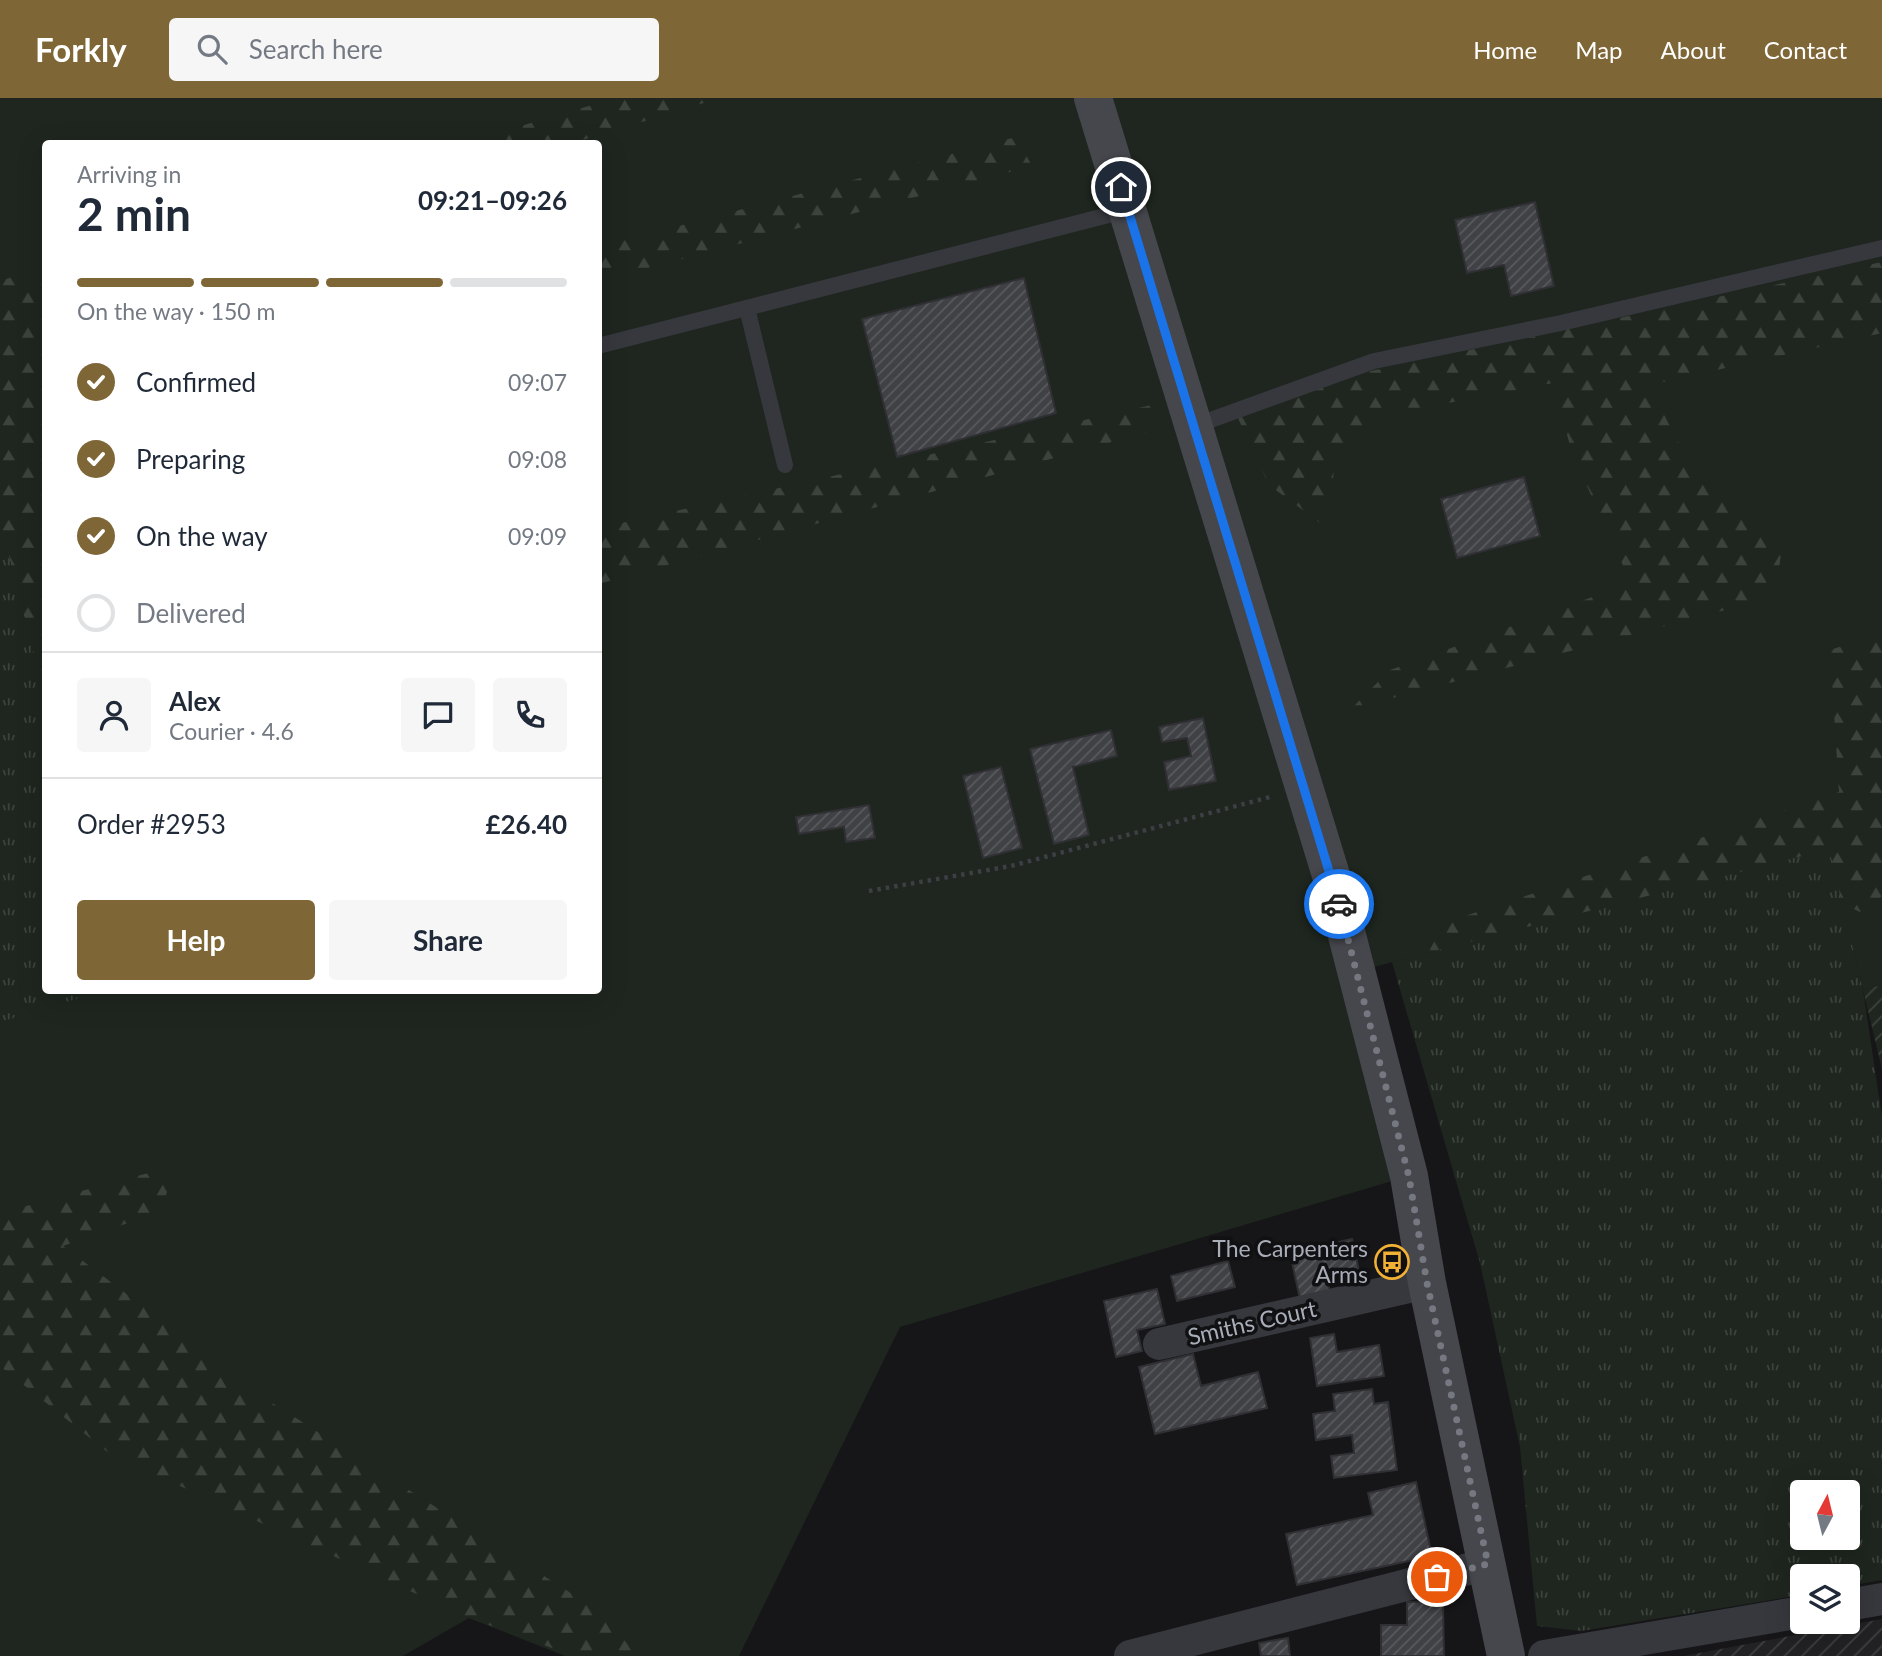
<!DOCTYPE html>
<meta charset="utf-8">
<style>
body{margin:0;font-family:Lato,sans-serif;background:#f6f6f7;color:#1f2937;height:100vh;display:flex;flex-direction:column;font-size:26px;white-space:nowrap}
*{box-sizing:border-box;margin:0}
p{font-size:23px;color:#747a83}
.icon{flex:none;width:38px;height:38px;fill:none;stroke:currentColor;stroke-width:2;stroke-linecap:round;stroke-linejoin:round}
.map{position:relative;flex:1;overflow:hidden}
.sheet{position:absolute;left:42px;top:42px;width:560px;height:854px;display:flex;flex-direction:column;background:#fff;border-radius:7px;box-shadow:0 7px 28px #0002}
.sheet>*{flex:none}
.needle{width:46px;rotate:7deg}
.buttons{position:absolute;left:1790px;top:1382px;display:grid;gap:14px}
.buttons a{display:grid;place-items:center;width:70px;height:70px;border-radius:7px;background:#fff;box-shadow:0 7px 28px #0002;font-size:35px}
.pin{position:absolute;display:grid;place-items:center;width:60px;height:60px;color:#fff;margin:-30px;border:4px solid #fff;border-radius:50%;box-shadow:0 2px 7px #0007}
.courier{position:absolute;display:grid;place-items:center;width:70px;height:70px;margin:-35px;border:5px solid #1a73e8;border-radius:50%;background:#fff;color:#222;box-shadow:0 2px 9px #0007}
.headline em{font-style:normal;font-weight:700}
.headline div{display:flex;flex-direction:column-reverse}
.headline{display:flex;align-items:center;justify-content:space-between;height:119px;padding:0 35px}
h1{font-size:46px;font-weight:700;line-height:52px}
.bar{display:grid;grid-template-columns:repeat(4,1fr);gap:10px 7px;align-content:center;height:84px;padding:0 35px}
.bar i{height:9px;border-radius:5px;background:#e0e1e3}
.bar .selected{background:#7e6636}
.bar p{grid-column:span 4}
.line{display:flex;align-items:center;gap:18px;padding:0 35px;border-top:2px solid #e0e1e3}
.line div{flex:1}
.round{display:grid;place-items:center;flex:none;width:74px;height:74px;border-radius:7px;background:#f6f6f7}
ol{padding:0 35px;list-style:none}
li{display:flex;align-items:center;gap:21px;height:77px}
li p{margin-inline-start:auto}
li .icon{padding:7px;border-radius:50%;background:#7e6636;color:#fff;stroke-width:4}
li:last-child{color:#747a83}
li i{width:38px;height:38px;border:4px solid #e0e1e3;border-radius:50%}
.primary-button{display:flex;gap:14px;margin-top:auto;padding:14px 35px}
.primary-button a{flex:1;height:80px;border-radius:7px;background:#7e6636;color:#fff;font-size:28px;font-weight:700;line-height:80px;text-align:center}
.primary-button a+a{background:#f6f6f7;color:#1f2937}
header{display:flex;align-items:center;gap:42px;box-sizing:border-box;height:98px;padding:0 35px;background:#7e6636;color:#fff}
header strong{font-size:33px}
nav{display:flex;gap:38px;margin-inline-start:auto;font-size:24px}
.search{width:490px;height:63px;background:#f6f6f7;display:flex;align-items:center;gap:18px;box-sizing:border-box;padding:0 24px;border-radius:7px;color:#747a83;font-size:26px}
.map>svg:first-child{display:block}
</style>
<header>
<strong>Forkly</strong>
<div class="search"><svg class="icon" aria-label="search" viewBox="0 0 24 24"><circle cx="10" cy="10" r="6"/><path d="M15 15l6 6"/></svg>Search here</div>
<nav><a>Home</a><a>Map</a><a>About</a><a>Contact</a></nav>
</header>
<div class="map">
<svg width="1882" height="1558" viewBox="0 0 1882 1558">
<defs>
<pattern id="industrial-furrows" width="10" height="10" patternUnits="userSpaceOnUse" patternTransform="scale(1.75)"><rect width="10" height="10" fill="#222225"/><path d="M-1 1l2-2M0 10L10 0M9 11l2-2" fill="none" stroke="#3f3f43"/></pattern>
<pattern id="forest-firs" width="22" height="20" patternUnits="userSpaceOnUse" patternTransform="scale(1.75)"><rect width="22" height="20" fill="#1e261f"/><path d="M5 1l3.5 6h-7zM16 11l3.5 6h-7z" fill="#3c433d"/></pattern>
<pattern id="park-tufts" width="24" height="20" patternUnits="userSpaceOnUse" patternTransform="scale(1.75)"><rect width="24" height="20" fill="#1e261f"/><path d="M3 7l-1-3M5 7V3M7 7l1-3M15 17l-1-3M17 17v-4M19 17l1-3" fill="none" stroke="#3c433d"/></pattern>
<pattern id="garden-furrows" width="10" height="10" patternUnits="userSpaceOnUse" patternTransform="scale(1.75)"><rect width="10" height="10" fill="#1e261f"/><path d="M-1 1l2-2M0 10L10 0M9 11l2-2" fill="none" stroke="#3c433d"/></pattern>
<pattern id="building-hatch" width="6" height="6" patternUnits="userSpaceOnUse" patternTransform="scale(1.75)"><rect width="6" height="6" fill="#404145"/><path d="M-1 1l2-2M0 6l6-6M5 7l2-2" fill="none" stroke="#595a5e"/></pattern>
</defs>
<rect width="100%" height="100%" fill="#161618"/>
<!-- industrial -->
<polygon fill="url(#industrial-furrows)" points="1882,1521 1882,1558 1683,1558"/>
<!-- grass -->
<path fill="#1e261f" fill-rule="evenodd" d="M0,0H1882V887L1863,892L1828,751L1358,873L1409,1078L900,1229L739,1558H565L469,1520L403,1558H0ZM46,46H598V892H46Z"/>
<!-- forest -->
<g fill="url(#forest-firs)">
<polygon points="616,0 720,0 573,45 463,45"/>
<polygon points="1016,39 1032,68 599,183 599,149"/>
<polygon points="1882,164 1882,235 1650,287 1677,343 1741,406 1781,456 1775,499 1351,611 1390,572 1631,485 1572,355 1553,285 1374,319 1335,365 1327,430 1269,387 1230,303"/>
<polygon points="45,169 45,600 0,423 0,183"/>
<polygon points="1156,306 1148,334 599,486 599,430"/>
<polygon points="1882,535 1882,798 1860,814 1814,792 1424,863 1444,825 1839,694 1830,552"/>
<polygon points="178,1067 159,1114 63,1148 266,1301 599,1513 638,1558 574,1558 469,1520 110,1356 0,1268 0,1115"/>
</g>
<!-- park -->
<g fill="url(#park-tufts)" fill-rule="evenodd">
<polygon points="0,423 45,600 46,892 102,893 0,924"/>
<path d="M1829,751L1863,892L1882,1019V1482L1848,1488V1479H1802L1801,1497L1581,1533L1537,1528L1520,1349L1480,1165L1392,864ZM1802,1395H1848V1440H1802Z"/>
</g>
<!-- garden -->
<polygon fill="url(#garden-furrows)" points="1882,887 1882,971 1863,892"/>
<!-- building -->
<g fill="url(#building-hatch)" stroke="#303034" stroke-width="2">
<polygon points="1535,104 1554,188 1511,198 1504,167 1467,175 1455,122"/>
<polygon points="1024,180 1056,315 897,359 862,221"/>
<polygon points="1524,379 1540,438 1457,460 1441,401"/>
<polygon points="1203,620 1216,683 1169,692 1164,664 1191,658 1187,640 1162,644 1159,629"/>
<polygon points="1111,632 1117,658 1073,669 1089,737 1054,746 1030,651"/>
<polygon points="1001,669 1022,750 983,760 963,678"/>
<polygon points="869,707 875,740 846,744 844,729 799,736 796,719"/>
<polygon points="1352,1141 1359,1173 1327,1180 1331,1200 1301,1206 1290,1155"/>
<polygon points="1228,1163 1235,1189 1177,1203 1171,1178"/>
<polygon points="1157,1191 1165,1226 1137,1232 1142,1253 1116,1259 1104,1203"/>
<polygon points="1334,1236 1337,1254 1379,1247 1384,1278 1317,1288 1310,1240"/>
<polygon points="1193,1256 1201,1288 1258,1274 1267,1310 1155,1336 1139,1269"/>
<polygon points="1372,1291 1374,1306 1388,1304 1397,1372 1334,1380 1331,1358 1354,1355 1352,1337 1316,1342 1313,1316 1335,1313 1333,1296"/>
<polygon points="1416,1384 1432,1458 1297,1487 1286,1436 1373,1417 1368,1395"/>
<polygon points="1443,1503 1444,1558 1381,1558 1381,1527 1407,1527 1407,1504"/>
<polygon points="1288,1540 1290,1558 1261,1558 1259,1545"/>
</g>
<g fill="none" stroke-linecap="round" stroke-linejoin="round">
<!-- path -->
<g stroke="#3d3f44" stroke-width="4.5" stroke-dasharray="3.5 5" stroke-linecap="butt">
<polyline points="869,793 1011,768 1270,699"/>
<polyline points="1804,1479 1840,1472"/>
</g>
<!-- lane -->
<g stroke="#37383d" stroke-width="16">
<polyline points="747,210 785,367"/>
<polyline points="598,248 1128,112"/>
<polyline points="1194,328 1374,263 1561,225 1882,150"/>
</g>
<!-- street -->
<g stroke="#37383d" stroke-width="32">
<polyline points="1159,1246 1427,1185"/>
<polyline points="1848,1507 1882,1501"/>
<polyline points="1130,1558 1488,1466"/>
<polyline points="1544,1558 1802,1514"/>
</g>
<!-- secondary -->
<polyline stroke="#45474d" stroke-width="38" points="1093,0 1334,787 1409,1078 1427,1185 1506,1558"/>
</g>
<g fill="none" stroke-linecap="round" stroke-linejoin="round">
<!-- done -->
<polyline stroke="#757880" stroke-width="7" stroke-dasharray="0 12.6" points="1339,806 1409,1079 1427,1185 1488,1466 1437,1479"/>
<!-- route -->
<polyline stroke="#1a73e8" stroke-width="9" points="1121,89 1339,806"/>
</g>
<!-- icons -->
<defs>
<g id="bus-ring" transform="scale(1.75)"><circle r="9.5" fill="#111113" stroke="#f2b134" stroke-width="1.5"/><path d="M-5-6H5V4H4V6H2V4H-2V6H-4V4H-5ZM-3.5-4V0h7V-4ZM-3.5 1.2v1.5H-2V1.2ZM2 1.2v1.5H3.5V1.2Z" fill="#f2b134"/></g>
</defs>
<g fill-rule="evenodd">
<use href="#bus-ring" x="1392" y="1164"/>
</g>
<g text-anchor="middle" stroke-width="7" stroke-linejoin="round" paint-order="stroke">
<!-- poi labels -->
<g font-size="23" fill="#a8adb8" stroke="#111113" text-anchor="end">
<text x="1368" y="1159">The Carpenters<tspan x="1368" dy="26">Arms</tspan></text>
</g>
<!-- street labels -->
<g font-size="23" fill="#a8adb8" stroke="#111113">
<text transform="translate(1252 1225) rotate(-13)" y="8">Smiths Court</text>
</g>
</g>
</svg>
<div class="buttons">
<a><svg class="needle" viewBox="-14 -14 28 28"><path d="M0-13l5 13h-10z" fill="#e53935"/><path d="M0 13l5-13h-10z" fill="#747a83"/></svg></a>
<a><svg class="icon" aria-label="layers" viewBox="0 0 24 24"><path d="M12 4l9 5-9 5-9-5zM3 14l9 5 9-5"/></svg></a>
</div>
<div class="pin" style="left:1437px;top:1479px;background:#ea580c"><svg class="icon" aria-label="bag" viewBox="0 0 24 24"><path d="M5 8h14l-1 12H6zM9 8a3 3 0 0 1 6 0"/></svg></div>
<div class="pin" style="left:1121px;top:89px;background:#1f2937"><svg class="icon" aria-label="home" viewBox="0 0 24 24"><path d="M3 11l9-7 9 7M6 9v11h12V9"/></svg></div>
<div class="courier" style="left:1339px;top:806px"><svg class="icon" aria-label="car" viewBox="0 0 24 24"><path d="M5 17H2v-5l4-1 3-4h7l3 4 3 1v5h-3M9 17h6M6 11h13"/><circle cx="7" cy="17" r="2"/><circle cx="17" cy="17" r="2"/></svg></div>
<section class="sheet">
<div class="headline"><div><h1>2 min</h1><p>Arriving in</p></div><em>09:21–09:26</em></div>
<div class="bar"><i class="selected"></i><i class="selected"></i><i class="selected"></i><i></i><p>On the way · 150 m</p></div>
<ol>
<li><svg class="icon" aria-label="check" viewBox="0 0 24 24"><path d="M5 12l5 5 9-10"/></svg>Confirmed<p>09:07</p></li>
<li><svg class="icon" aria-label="check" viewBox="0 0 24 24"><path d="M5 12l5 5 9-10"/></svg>Preparing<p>09:08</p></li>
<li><svg class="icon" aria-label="check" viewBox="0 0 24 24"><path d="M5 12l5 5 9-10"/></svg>On the way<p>09:09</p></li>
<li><i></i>Delivered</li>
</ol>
<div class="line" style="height:126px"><a class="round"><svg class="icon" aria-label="person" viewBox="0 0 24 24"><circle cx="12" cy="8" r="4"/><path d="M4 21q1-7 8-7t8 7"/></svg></a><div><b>Alex</b><p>Courier · 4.6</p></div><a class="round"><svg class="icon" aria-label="chat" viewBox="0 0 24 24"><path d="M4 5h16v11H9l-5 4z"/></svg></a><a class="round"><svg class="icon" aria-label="phone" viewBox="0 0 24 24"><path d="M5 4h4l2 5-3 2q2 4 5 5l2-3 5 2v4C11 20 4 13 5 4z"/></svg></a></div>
<div class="line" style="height:91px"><div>Order #2953</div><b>£26.40</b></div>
<div class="primary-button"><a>Help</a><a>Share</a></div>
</section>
</div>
